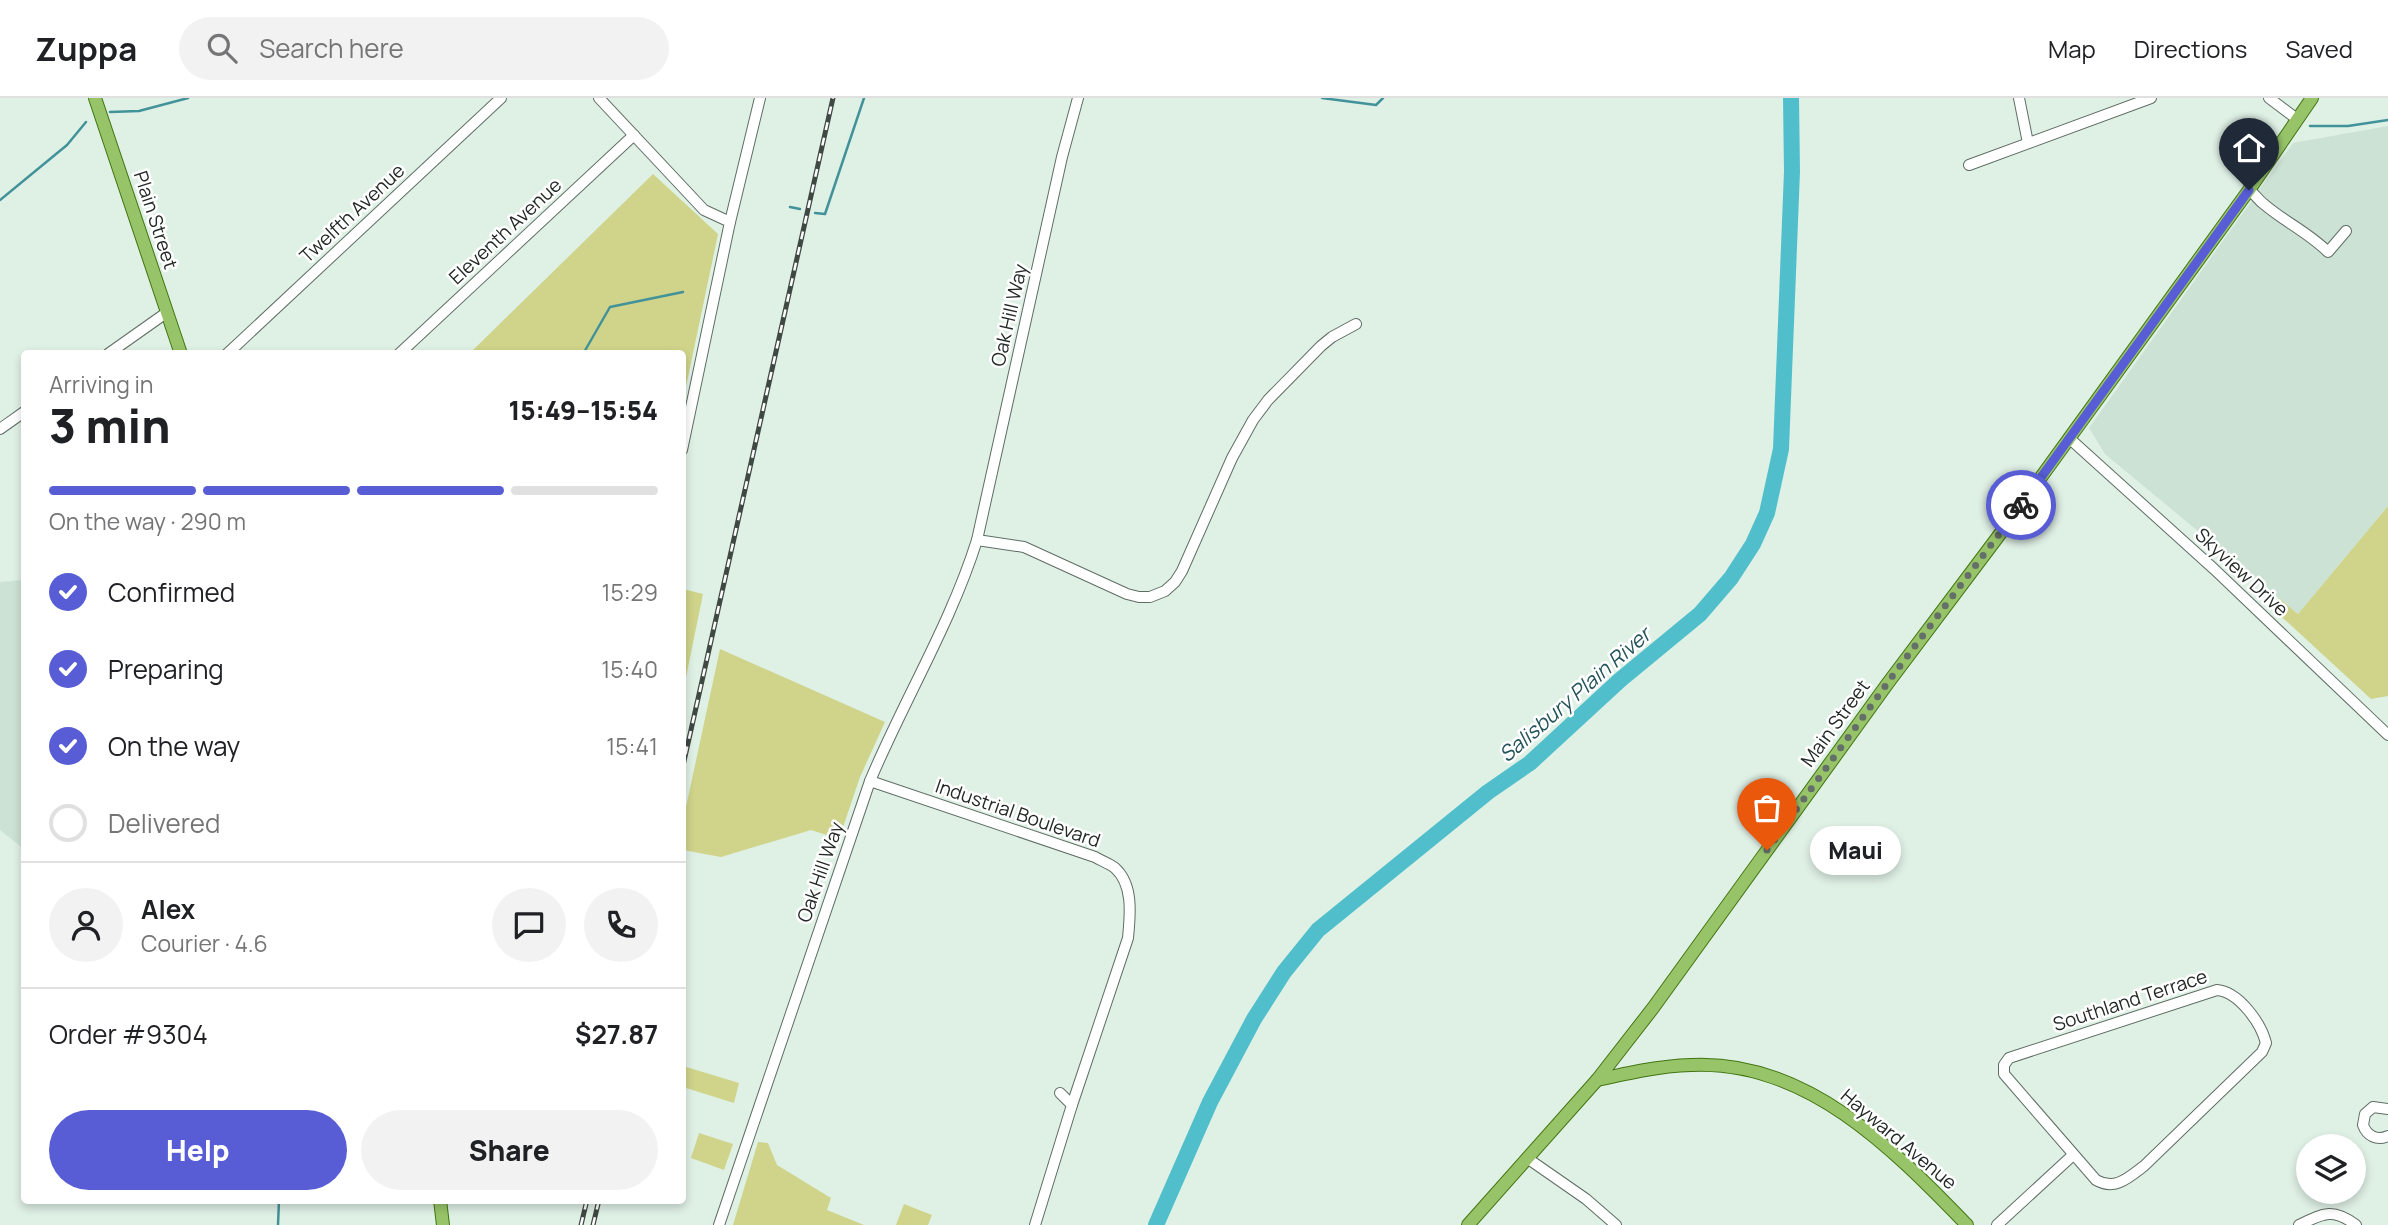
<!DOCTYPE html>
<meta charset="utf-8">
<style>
body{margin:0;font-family:Manrope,sans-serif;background:#f2f2f2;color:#202124;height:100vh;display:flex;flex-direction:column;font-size:26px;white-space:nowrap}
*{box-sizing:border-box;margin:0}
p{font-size:23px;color:#757577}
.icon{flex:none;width:38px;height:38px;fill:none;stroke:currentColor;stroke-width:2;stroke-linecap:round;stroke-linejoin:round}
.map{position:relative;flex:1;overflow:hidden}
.drawer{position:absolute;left:21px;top:252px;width:665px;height:854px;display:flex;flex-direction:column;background:#fff;border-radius:7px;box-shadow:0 4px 10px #0003}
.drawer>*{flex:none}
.fabs{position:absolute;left:2296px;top:1036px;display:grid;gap:14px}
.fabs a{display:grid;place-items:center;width:70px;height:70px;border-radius:50%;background:#fff;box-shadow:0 4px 10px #0003;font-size:35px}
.pin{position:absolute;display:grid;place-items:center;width:60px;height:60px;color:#fff;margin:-72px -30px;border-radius:50% 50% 50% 0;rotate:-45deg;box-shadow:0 0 7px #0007}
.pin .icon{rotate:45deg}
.courier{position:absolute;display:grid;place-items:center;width:70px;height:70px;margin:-35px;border:5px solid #585dd5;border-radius:50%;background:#fff;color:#222;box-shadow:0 2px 9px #0007}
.bubble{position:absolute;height:49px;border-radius:24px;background:#fff;box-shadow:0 4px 10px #0003;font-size:23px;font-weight:800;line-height:49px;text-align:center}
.head em{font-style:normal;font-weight:800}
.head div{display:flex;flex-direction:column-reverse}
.head{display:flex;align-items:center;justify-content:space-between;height:119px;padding:0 28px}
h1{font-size:46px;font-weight:800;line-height:52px}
.bar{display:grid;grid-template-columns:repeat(4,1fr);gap:10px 7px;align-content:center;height:84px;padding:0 28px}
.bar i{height:9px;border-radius:5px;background:#e0e0e0}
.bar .on{background:#585dd5}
.bar p{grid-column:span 4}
.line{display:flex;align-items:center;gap:18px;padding:0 28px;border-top:2px solid #e0e0e0}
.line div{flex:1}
.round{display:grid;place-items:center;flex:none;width:74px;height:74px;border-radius:37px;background:#f2f2f2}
ol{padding:0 28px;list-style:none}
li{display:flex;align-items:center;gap:21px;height:77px}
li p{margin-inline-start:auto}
li .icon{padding:7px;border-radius:50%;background:#585dd5;color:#fff;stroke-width:4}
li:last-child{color:#757577}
li i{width:38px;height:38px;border:4px solid #e0e0e0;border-radius:50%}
.cta{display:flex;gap:14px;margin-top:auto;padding:14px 28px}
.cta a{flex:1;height:80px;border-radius:42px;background:#585dd5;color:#fff;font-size:28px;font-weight:800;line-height:80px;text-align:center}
.cta a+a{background:#f2f2f2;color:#202124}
header{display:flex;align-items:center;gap:42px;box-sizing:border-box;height:98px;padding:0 35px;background:#fff;border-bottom:2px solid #e0e0e0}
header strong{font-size:33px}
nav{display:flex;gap:38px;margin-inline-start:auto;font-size:24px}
.search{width:490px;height:63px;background:#f2f2f2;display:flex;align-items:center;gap:18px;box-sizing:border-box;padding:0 24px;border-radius:38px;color:#757577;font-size:26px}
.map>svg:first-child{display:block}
</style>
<header>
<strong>Zuppa</strong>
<div class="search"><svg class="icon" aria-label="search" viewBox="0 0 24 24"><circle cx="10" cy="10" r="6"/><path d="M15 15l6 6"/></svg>Search here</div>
<nav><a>Map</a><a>Directions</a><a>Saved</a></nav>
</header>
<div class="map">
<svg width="2388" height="1127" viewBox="0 0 2388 1127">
<rect width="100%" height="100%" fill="#dff0e5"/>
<!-- built -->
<g fill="#cce2d5">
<polygon points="2388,28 2388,408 2298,516 2105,356 2089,330 2293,45"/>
<polygon points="24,482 24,751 0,732 0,484"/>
</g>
<!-- green -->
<g fill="#cfd48a">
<polygon points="653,76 718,136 683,303 682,256 470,255"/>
<polygon points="2388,408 2388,598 2371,601 2272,510 2279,500 2298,516"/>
<polygon points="683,491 703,496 683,594 682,491"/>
<polygon points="720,551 885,624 860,679 839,741 811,732 721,759 683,752 683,723"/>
<polygon points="683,968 739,985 734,1005 683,989"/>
<polygon points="699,1035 733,1046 724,1072 691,1060"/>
<polygon points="758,1044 768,1045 777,1067 831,1100 827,1112 864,1127 733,1127"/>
<polygon points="904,1106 932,1117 928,1127 896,1127"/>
</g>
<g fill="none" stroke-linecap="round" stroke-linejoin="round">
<!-- stream -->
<g stroke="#42929a" stroke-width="2.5">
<polyline points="1322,0 1376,7 1383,0"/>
<polyline points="110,14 139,13 188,0"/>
<polyline points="2310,28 2348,28 2388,22"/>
<polyline points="0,102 67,47 86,24"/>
<polyline points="790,109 800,111"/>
<polyline points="815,115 825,116 864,0"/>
<polyline points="583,256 610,209 683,194"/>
<polyline points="278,1127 279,1102"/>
</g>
<!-- river -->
<polyline stroke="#50bfcb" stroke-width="16" points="1156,1127 1210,1004 1254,921 1284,874 1318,832 1488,694 1530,665 1620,582 1700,516 1731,480 1753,446 1767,415 1781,351 1792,73 1791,0"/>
<!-- minor casing -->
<g stroke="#5f6e65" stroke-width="12">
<g id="minor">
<polyline points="599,0 704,112 730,124 682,352"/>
<polyline points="2019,0 2028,45"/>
<polyline points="2269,0 2297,21"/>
<polyline points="1969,67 2151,0"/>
<path d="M2249,92C2256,97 2259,103 2265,107C2285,124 2309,135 2328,154L2346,133"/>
<polyline points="730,124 760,0"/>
<polyline points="108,256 166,215"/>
<polyline points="227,256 501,0"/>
<polyline points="399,256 634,37"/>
<polyline points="0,331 24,314"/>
<polyline points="2069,340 2214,471 2388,637"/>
<polyline points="977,442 1024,449 1127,496 1139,499 1150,499 1165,493 1175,484 1182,473 1232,360 1253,322 1268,302 1321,248 1332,239 1356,226"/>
<path d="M870,683L1095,759C1102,763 1110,766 1115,770C1134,787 1130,818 1128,840L1072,1007"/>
<path d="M2217,892C2239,894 2261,925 2266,945L2262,954L2144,1068C2128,1080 2115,1093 2096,1082L2004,976V967L2009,960Z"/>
<path d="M2388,1011L2373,1009L2365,1016L2363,1027C2367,1038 2377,1043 2388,1038"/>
<polyline points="1527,1060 1586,1101 1616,1127"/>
<path d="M719,1127L870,683C904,602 951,525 977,442L1062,59L1078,0"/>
<polyline points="1035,1127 1072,1007 1060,995"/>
<polyline points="1997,1127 2073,1057"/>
<path d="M2299,1127C2324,1115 2333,1110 2356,1127"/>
</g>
</g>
<!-- major casing -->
<g stroke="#427511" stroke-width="14">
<g id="major">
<polyline points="95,0 181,256"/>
<path d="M1597,982C1628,975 1659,968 1691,967C1806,961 1893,1051 1967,1127"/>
<polyline points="440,1102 443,1127"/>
<polyline points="1468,1127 1597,982 1653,910 1888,585 1997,440 2249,92 2312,0"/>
</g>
</g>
<!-- minor -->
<use href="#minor" stroke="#fff" stroke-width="10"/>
<!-- major -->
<use href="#major" stroke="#97c469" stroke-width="12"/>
<!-- rail casing -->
<g stroke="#3f4843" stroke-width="5">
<g id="rail">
<polyline points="682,672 833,0"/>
<polyline points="682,763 683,760"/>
<polyline points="581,1127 587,1102"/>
<polyline points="593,1127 599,1102"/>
</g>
</g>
<!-- rail -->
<use href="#rail" stroke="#fff" stroke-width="2.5" stroke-dasharray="8" stroke-linecap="butt"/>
</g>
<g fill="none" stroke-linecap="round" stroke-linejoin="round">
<!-- done -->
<polyline stroke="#656f69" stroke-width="7" stroke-dasharray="0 12.6" points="1767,752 1894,576 2021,407"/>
<!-- route -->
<polyline stroke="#585dd5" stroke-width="9" points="2021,407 2249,92"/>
</g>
<g text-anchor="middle" stroke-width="5" stroke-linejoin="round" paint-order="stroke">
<!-- street labels -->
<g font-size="19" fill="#232a26" stroke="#fff">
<text transform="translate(352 115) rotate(-43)" y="7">Twelfth Avenue</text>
<text transform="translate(156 122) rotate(72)" y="7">Plain Street</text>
<text transform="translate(505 133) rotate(-43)" y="7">Eleventh Avenue</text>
<text transform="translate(1009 217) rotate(-77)" y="7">Oak Hill Way</text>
<text transform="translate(2242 474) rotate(43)" y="7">Skyview Drive</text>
<text transform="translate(1835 625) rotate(-54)" y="7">Main Street</text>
<text transform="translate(1018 715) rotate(19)" y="7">Industrial Boulevard</text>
<text transform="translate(820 774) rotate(-71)" y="7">Oak Hill Way</text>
<text transform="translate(2130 902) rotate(-18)" y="7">Southland Terrace</text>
<text transform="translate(1899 1041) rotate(40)" y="7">Hayward Avenue</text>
</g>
<!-- water labels -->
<g font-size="21" font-style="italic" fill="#24545a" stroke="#fff">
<text transform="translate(1575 597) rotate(-41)" y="7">Salisbury Plain River</text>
</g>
</g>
</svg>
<div class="fabs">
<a><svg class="icon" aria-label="layers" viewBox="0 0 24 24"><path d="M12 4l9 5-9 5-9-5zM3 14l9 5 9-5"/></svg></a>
</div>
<div class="pin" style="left:1767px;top:752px;background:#ea580c"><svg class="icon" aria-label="bag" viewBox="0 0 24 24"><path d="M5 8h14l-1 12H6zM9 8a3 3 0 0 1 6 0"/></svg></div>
<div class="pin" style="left:2249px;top:92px;background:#1f2937"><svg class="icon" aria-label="home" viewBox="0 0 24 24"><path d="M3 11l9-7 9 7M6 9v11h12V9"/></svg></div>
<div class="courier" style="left:2021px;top:407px"><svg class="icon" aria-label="bike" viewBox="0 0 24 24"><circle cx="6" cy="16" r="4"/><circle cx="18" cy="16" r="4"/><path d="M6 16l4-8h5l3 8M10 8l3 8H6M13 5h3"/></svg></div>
<div class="bubble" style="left:1810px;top:728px;width:91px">Maui</div>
<section class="drawer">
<div class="head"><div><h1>3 min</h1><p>Arriving in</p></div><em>15:49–15:54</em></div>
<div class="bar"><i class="on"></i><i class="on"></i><i class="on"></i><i></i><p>On the way · 290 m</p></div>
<ol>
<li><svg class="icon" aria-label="check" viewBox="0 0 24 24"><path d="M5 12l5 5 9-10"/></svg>Confirmed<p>15:29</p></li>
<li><svg class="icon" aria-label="check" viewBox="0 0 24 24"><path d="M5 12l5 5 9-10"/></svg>Preparing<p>15:40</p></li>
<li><svg class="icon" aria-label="check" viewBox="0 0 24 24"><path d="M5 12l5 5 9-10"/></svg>On the way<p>15:41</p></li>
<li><i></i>Delivered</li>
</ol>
<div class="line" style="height:126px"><a class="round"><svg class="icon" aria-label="person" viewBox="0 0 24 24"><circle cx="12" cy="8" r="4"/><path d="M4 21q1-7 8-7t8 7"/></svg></a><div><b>Alex</b><p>Courier · 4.6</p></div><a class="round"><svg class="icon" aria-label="chat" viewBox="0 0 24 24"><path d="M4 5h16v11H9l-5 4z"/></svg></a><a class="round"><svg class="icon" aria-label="phone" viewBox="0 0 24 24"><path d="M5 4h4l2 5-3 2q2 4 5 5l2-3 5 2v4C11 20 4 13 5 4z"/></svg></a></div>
<div class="line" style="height:91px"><div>Order #9304</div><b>$27.87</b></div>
<div class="cta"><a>Help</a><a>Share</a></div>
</section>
</div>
